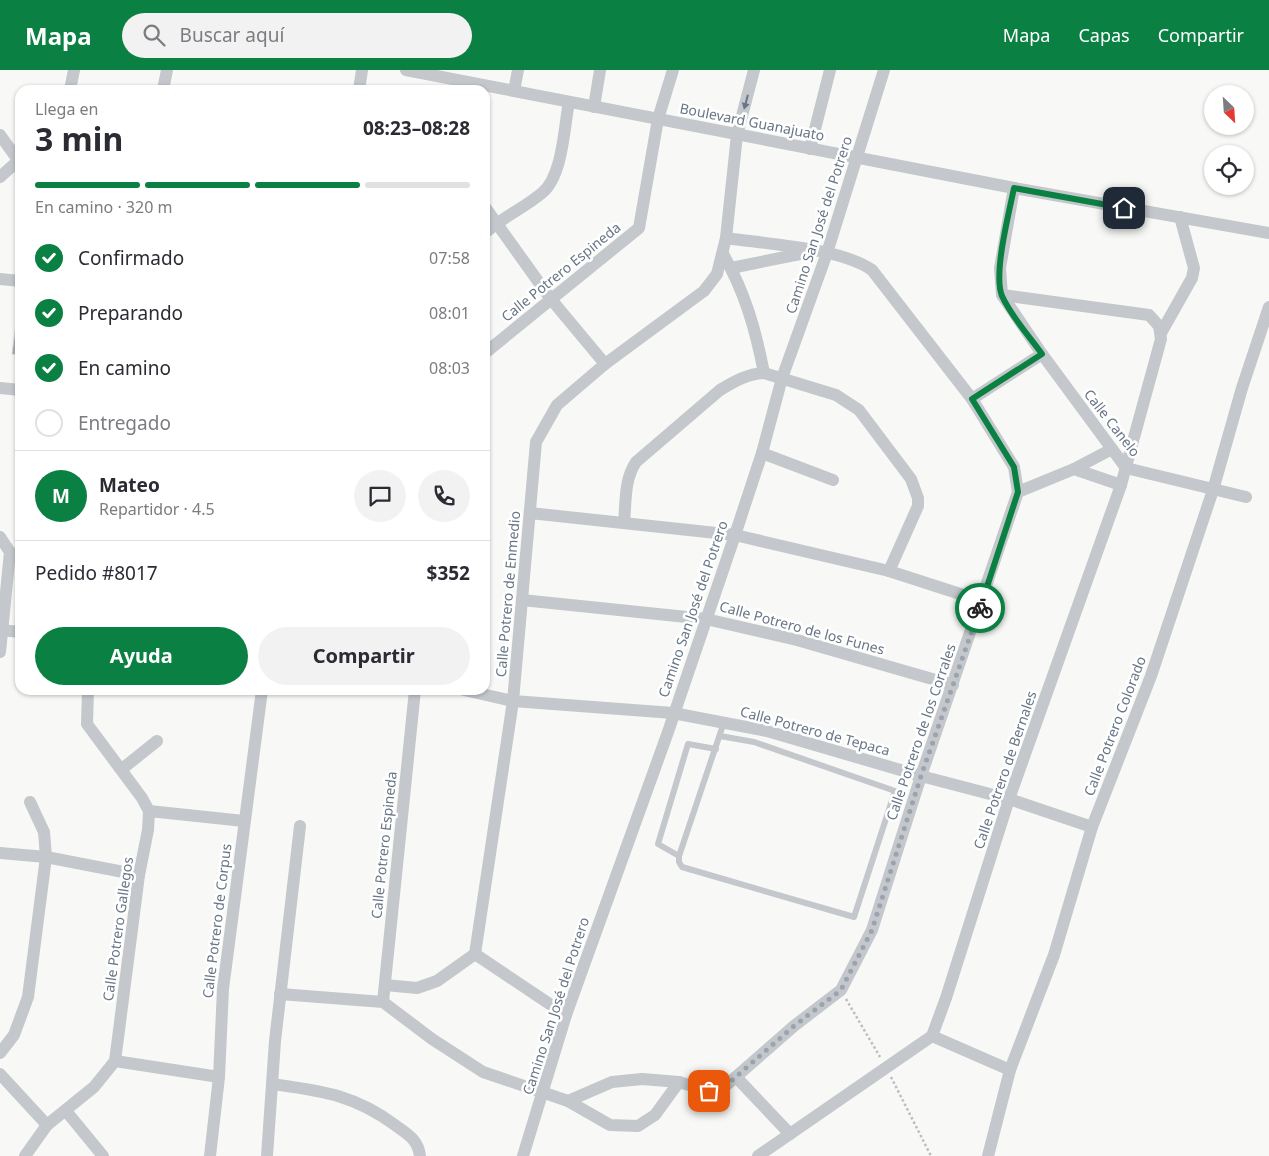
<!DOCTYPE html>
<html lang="es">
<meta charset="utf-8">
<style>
body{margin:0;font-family:"Noto Sans",sans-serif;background:#f2f2f3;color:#2b2b33;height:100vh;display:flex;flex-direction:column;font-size:19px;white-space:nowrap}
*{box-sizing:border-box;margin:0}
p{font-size:16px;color:#7c7c81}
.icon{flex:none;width:28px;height:28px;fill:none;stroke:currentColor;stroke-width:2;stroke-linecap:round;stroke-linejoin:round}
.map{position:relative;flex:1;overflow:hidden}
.details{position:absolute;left:15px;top:15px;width:475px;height:610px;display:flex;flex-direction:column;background:#fff;border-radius:15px;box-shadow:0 1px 4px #0004}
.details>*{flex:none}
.needle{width:32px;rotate:155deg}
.tools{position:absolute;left:1204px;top:15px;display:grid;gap:10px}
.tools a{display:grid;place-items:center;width:50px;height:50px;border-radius:50%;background:#fff;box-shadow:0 1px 4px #0004;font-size:25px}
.pin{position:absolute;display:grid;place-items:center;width:42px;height:42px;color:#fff;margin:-21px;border-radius:10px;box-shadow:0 2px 8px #0006}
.courier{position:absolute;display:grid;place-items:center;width:50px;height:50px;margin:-25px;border:4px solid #0b8043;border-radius:50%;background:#fff;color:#222;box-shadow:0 1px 6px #0007}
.headline em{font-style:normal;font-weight:700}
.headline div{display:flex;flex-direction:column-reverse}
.headline{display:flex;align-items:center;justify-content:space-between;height:85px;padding:0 20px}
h1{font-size:32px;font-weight:700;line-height:38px}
.bar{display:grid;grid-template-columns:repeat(4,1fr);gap:8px 5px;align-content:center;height:60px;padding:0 20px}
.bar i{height:6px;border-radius:4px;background:#e1e1e2}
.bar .current{background:#0b8043}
.bar p{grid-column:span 4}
.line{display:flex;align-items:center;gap:12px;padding:0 20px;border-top:1px solid #e1e1e2}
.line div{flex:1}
.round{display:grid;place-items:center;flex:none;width:52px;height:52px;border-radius:26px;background:#f2f2f3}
ol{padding:0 20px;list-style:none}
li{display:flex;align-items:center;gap:15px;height:55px}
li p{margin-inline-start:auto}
li .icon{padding:5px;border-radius:50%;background:#0b8043;color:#fff;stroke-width:4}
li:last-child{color:#7c7c81}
li i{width:28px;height:28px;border:2px solid #e1e1e2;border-radius:50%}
.button{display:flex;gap:10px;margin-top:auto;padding:10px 20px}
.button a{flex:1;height:58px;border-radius:30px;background:#0b8043;color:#fff;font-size:20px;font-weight:700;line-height:58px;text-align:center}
.button a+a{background:#f2f2f3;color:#2b2b33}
header{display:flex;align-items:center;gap:30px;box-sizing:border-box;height:70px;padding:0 25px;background:#0b8043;color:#fff}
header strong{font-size:24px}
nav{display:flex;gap:28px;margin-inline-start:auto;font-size:18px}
.search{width:350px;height:45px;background:#f2f2f3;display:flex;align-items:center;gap:12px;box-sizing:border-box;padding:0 18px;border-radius:28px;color:#7c7c81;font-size:19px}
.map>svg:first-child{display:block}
</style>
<header>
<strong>Mapa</strong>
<div class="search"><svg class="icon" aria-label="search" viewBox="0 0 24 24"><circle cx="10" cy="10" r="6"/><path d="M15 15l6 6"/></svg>Buscar aquí</div>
<nav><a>Mapa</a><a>Capas</a><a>Compartir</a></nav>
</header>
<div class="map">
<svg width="1269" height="1086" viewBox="0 0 1269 1086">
<rect width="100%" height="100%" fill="#f8f8f6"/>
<!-- building -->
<polygon fill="#a8b0b7" stroke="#dadad8" points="16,254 20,255 20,285 12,284"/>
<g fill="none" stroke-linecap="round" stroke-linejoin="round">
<!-- path -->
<g stroke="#bcbec1" stroke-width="2.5" stroke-dasharray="2.5 2.5" stroke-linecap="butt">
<polyline points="846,929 880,987"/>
<polyline points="891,1007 931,1086"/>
</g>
<!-- lane -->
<g stroke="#c4c7cb" stroke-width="6">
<polyline points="720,666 754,672 895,721 854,847 682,797 679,792 679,786 724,652"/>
<polyline points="679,786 658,774 688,674 716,679"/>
</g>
<!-- street -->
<g stroke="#c4c7cb" stroke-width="12">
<polyline points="406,0 1014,118 1269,163"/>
<polyline points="70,20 74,0"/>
<polyline points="163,20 167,0"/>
<polyline points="359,20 362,0"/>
<polyline points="514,21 518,0"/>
<polyline points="594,37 600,0"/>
<polyline points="0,65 18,90"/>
<polyline points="810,79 830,0"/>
<polyline points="0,107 20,89"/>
<polyline points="1014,118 1000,198 1002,225 1042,284 1126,398 1246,427"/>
<polyline points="485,137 550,228 605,294"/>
<path d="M485,163C503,147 524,138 542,123C563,106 564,57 569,32"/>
<path d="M723,184C745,222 756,261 764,303"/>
<polyline points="731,198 805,183"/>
<polyline points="0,209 20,211"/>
<polyline points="1161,263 1192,208 1194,198 1180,147"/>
<polyline points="485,283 639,158 658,49 673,0"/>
<polyline points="0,318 20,320"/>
<polyline points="972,329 1042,284"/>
<polyline points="762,383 833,410"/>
<polyline points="1074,399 1112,379"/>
<polyline points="1018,422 1074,399 1121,415"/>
<polyline points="530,443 735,465 889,501 982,531"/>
<path d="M624,453C626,432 624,410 636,392L720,320C735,311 747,304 764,303L836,325L859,340L911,409L918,428V436L889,501"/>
<polyline points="0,467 10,482 0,582"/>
<polyline points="522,530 706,549 797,570 953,615"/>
<polyline points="0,560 20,562"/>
<polyline points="464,620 513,631 673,643 767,661 921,706 1009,729 1092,757"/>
<polyline points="122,699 157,671"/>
<polyline points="149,741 244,751"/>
<polyline points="0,783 46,787 139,805"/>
<polyline points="475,884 513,631 536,372 557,335 605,294 704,221 717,204 726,168 737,65 754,0"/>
<polyline points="475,884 566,945"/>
<polyline points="385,915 417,918 437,911 475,884"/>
<polyline points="280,924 383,932 432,969 483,1002 568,1031 610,1055 638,1056 655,1045 679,1012"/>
<polyline points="383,932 415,620"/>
<polyline points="932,966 1010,1000"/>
<polyline points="0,983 14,965 28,927 46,787 44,762 30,732"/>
<polyline points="115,991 219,1007"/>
<polyline points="0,1004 47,1055"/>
<polyline points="736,1007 790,1064"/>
<path d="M272,1014C321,1021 353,1024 395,1055C407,1064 418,1069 420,1086"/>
<path d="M568,1031L612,1012L642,1009L679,1012L709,1021L722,1019L794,956L841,920L872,860L921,706L1018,422L1014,397L972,329L872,200C840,178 767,174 726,168"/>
<polyline points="66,1041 103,1086"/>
<polyline points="25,1086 47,1055 94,1017 115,991 139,805 148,760 149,741 142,728 87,654 88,620"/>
<polyline points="210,1086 219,1007 223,919 262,620"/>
<polyline points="267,1086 275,971 300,756"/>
<polyline points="523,1086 566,945 668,662 735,465 762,383 782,308 827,183 884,0"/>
<polyline points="758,1086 932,966 946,928 1009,729 1121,415 1161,269 1159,256 1149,245 1002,225"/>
<polyline points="988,1086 1010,1000 1054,885 1092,757 1151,606 1213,420 1242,318 1269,237"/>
</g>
</g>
<!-- one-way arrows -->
<defs><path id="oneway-solid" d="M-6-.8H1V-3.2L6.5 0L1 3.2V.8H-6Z" transform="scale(1.25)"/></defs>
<use fill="#687686" href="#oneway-solid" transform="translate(746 32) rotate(105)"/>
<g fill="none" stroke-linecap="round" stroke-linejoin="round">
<!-- done -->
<polyline stroke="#9aa4ad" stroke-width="5" stroke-dasharray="0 9" points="709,1021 722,1019 794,956 841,920 872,860 921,706 980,538"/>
<!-- route -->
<path stroke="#0b8043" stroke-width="6" d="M980,538L1018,422L1014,397L972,329L1042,284C1029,266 1011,246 1002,226C993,204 1009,143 1014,118L1124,138"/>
</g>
<g text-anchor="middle" stroke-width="5" stroke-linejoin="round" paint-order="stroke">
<!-- street labels -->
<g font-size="14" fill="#687686" stroke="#fff">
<text transform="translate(752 52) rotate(11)" y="5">Boulevard Guanajuato</text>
<text transform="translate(819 155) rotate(-72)" y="5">Camino San José del Potrero</text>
<text transform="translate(561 202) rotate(-39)" y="5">Calle Potrero Espineda</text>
<text transform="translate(1112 353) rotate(52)" y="5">Calle Canelo</text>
<text transform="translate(508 524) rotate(-85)" y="5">Calle Potrero de Enmedio</text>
<text transform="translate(693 539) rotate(-71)" y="5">Camino San José del Potrero</text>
<text transform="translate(802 558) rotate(15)" y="5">Calle Potrero de los Funes</text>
<text transform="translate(1115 656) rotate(-69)" y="5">Calle Potrero Colorado</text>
<text transform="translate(815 661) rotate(15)" y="5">Calle Potrero de Tepaca</text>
<text transform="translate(921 662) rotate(-71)" y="5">Calle Potrero de los Corrales</text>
<text transform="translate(1005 700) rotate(-71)" y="5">Calle Potrero de Bernales</text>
<text transform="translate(384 775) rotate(-84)" y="5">Calle Potrero Espineda</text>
<text transform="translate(217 851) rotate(-83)" y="5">Calle Potrero de Corpus</text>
<text transform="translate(118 859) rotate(-82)" y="5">Calle Potrero Gallegos</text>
<text transform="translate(556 936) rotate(-72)" y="5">Camino San José del Potrero</text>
</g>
</g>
</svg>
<div class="tools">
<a><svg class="needle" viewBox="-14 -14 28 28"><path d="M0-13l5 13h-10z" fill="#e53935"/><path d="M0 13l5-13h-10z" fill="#7c7c81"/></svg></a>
<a><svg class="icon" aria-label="locate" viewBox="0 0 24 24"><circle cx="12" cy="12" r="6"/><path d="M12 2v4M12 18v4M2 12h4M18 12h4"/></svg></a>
</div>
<div class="pin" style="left:709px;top:1021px;background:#ea580c"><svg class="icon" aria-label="bag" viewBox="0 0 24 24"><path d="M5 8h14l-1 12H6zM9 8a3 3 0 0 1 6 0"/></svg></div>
<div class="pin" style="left:1124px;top:138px;background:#1f2937"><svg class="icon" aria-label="home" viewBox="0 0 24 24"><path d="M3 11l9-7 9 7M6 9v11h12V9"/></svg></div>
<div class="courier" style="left:980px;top:538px"><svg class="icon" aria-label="bike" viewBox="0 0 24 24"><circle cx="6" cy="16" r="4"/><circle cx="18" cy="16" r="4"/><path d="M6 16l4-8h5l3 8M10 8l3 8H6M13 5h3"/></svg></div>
<section class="details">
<div class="headline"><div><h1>3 min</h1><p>Llega en</p></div><em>08:23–08:28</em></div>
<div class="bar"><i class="current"></i><i class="current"></i><i class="current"></i><i></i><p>En camino · 320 m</p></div>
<ol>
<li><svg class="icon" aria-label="check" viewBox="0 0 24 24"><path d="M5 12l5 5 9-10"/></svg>Confirmado<p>07:58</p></li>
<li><svg class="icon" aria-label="check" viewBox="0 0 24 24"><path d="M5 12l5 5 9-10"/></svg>Preparando<p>08:01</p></li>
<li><svg class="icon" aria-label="check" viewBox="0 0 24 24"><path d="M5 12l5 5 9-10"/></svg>En camino<p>08:03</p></li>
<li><i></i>Entregado</li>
</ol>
<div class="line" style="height:90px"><b class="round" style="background:#0b8043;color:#fff">M</b><div><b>Mateo</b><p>Repartidor · 4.5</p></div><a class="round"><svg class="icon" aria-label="chat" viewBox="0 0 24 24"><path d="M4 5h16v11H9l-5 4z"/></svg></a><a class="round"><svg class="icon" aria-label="phone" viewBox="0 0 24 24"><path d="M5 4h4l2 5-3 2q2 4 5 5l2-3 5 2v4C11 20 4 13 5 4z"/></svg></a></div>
<div class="line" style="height:65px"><div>Pedido #8017</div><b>$352</b></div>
<div class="button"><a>Ayuda</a><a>Compartir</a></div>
</section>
</div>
